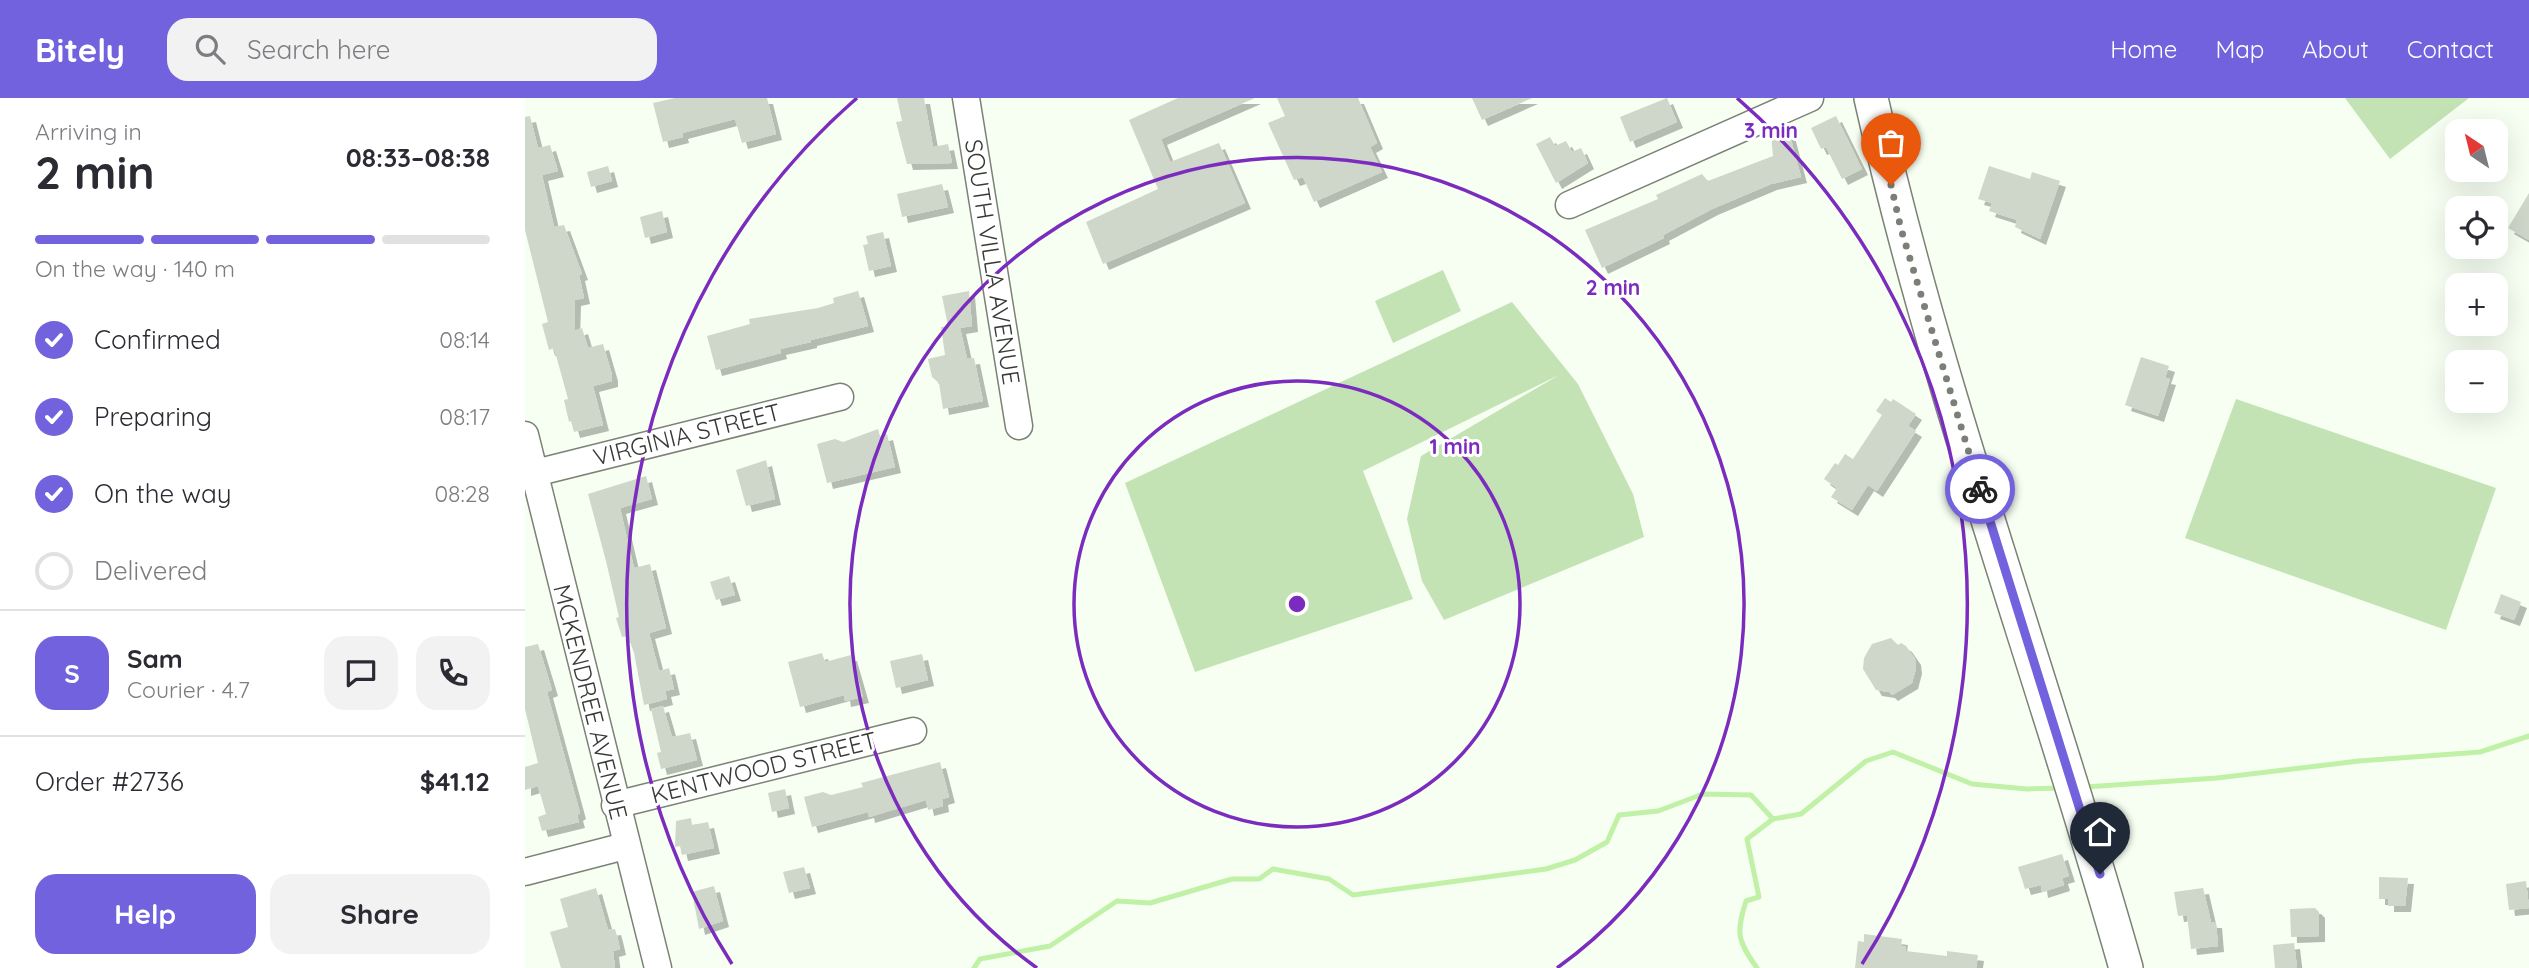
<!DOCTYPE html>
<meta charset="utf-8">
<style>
body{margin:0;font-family:Quicksand,sans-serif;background:#f2f2f3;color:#2b2b33;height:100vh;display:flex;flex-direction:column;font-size:26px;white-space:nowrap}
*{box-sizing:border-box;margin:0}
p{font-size:23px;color:#7c7c81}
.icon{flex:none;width:38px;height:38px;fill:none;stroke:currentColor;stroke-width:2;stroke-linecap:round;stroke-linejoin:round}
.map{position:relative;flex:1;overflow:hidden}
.panel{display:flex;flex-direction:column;background:#fff;width:525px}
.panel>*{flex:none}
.needle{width:46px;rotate:325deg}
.fabs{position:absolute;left:1920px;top:21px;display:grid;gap:14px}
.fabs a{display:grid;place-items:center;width:63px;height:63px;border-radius:14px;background:#fff;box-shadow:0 7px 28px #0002;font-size:35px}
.pin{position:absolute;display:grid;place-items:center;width:60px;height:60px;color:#fff;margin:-72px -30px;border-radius:50% 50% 50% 0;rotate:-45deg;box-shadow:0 0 7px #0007}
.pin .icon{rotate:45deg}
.courier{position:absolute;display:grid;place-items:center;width:70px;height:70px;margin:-35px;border:5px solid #7262dd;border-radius:50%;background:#fff;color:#222;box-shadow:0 2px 9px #0007}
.head em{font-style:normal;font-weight:700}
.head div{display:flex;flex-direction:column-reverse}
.head{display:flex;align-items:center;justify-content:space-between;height:119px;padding:0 35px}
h1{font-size:46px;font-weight:700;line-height:52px}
.bar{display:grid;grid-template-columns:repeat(4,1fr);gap:10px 7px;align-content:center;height:84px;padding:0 35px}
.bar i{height:9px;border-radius:5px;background:#e1e1e2}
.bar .on{background:#7262dd}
.bar p{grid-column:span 4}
.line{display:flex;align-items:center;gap:18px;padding:0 35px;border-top:2px solid #e1e1e2}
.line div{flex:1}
.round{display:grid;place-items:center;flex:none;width:74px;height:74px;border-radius:21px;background:#f2f2f3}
ol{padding:0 35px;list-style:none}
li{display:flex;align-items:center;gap:21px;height:77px}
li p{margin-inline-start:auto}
li .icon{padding:7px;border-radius:50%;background:#7262dd;color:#fff;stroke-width:4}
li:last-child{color:#7c7c81}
li i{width:38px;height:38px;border:4px solid #e1e1e2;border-radius:50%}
.cta{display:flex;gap:14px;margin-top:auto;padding:14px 35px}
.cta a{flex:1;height:80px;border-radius:21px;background:#7262dd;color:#fff;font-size:28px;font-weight:700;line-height:80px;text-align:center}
.cta a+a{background:#f2f2f3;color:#2b2b33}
header{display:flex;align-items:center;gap:42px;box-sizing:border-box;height:98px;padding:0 35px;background:#7262dd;color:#fff}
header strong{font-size:33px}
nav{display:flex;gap:38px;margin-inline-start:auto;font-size:24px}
.search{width:490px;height:63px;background:#f2f2f3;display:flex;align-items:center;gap:18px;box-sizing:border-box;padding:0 24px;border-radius:21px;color:#7c7c81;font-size:26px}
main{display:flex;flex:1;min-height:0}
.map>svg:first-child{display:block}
</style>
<header>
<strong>Bitely</strong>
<div class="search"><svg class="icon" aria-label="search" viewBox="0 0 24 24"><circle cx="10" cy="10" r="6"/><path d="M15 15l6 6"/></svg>Search here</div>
<nav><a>Home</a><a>Map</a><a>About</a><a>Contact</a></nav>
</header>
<main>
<section class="panel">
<div class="head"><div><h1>2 min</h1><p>Arriving in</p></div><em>08:33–08:38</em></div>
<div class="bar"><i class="on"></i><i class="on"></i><i class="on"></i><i></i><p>On the way · 140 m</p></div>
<ol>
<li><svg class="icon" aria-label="check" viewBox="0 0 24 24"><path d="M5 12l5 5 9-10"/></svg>Confirmed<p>08:14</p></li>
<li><svg class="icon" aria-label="check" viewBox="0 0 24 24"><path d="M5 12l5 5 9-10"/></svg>Preparing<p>08:17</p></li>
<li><svg class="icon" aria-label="check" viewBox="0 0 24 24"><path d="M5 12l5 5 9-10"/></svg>On the way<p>08:28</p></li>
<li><i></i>Delivered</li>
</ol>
<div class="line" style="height:126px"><b class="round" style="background:#7262dd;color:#fff">S</b><div><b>Sam</b><p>Courier · 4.7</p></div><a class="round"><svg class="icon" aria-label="chat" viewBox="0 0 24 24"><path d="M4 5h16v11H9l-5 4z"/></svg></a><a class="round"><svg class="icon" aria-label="phone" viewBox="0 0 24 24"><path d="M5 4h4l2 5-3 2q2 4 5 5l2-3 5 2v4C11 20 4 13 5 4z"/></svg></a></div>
<div class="line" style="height:91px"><div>Order #2736</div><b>$41.12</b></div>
<div class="cta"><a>Help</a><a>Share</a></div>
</section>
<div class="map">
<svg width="2004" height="870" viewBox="0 0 2004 870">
<defs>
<filter id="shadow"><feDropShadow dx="6" dy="6" stdDeviation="0" flood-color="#0004"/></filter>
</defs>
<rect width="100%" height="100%" fill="#f6fff2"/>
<!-- green -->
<g fill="#c4e3b5">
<polygon points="1820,0 1944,0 1865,61"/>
<polygon points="918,172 936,213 868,245 850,203"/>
<polygon points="987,204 1053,286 1108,396 1119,439 919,522 897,483 882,421 896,358 1034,277 838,373 888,501 670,574 600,385"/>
<polygon points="1711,301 1971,390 1921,532 1660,440"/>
</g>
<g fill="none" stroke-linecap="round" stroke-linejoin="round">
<!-- stream -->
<g stroke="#c0f1a6" stroke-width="5">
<polyline points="1560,689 1692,680 1834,663 1955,654 2004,638"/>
<polyline points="449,870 455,861 525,848 592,803 625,805 707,781 734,781 748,771 804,781 828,797 1021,771 1050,762 1082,744 1094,717 1133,713 1178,696 1226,697 1248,721 1276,716 1341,663 1368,654 1447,686 1502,691 1537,690"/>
<path d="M1232,870C1212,842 1211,835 1221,803L1234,799L1222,741L1248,721"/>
</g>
</g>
<!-- building -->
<g fill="#ced7ca" filter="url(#shadow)">
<polygon points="150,0 242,0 251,36 217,45 210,21 157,35 158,39 138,44 128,5"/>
<polygon points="372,0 399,0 408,49 423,46 427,65 382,66 371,24 377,23"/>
<polygon points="653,0 730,0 636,41 645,64 694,45 720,105 578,166 561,124 633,91 604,22"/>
<polygon points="752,0 833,0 852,45 845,49 857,74 789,104 778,79 769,82 743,25 760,18"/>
<polygon points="947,0 1007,0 957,22"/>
<polygon points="1142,0 1152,24 1105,44 1095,19"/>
<polygon points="5,18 13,50 25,47 33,73 17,77 29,129 39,127 57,176 54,177 59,200 50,202 49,233 57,230 63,250 78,246 87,277 87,283 68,288 78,327 49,334 46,323 44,324 39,302 43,301 29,250 24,252 17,226 23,224 0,132 0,19"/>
<polygon points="1311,18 1337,71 1317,81 1301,49 1296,51 1286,30"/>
<polygon points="1264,34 1276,79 1246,86 1187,111 1138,137 1139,140 1077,170 1060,132 1133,101 1131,97 1177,76 1183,83 1248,58 1246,37"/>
<polygon points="1025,39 1030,48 1041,43 1047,54 1056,50 1063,65 1031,85 1011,46"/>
<polygon points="83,68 87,83 66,89 62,74"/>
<polygon points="1464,68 1505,81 1507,74 1535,83 1515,141 1490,129 1492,122 1464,113 1467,105 1453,101"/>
<polygon points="417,86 423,109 377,119 372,96"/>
<polygon points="2004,95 2004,142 1983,130"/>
<polygon points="137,113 142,134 120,140 115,119"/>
<polygon points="358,134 366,168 344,173 338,147 343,146 341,138"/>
<polygon points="333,193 343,228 286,242 286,244 255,251 256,255 191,272 182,238 225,226 224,221 293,210 309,205 308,200"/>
<polygon points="444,193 447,228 435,230 442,261 449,260 458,303 418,311 414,285 407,279 403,261 420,257 416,229 423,228 417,198"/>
<polygon points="1616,259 1644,268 1640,280 1645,281 1633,318 1600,307"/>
<polygon points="1360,300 1366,304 1368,301 1391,316 1383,328 1391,333 1352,393 1343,387 1327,412 1306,399 1312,390 1299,381 1310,365 1313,367 1320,356 1328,361 1357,317 1351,313"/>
<polygon points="353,331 355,338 362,336 370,369 302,385 292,346 310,341 318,344"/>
<polygon points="241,362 250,401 221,408 211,372"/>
<polygon points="121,378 127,401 95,410 109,470 125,466 141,530 124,535 134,573 144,570 149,591 140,593 142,601 119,607 109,555 103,538 97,539 91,520 94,519 81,463 63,396"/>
<polygon points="204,478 210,497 191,502 185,484"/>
<polygon points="1976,496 1996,504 1989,522 1969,515"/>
<polygon points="1366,540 1373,547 1376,545 1381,548 1390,561 1391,570 1387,585 1367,597 1364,594 1351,592 1338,571 1339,560 1347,546"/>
<polygon points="13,546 27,592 22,594 55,715 52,717 54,724 17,733 13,719 21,716 13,688 0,692 0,669 13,665 0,611 0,549"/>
<polygon points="297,555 300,564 326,557 338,599 320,603 319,597 275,609 263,564"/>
<polygon points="397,556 403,582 371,590 365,563"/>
<polygon points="138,608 147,639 165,635 172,662 136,671 132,655 136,654 126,611"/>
<polygon points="415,664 424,699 417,701 418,708 403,712 401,702 344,719 343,714 287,729 279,699 298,694 306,697 338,689 336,685"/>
<polygon points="260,691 264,710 247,714 243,695"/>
<polygon points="166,720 167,727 183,724 189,750 157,757 155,748 150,749 151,723"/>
<polygon points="1537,756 1544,778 1537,780 1539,787 1517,794 1516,787 1500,791 1493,769"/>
<polygon points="279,769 285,790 264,795 258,774"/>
<polygon points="1854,779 1883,780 1880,808 1863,808 1863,801 1854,801"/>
<polygon points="2001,783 2004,810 1984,812 1981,786"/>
<polygon points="189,788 198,823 174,831 167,794"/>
<polygon points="71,790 83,832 90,831 92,838 95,851 88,853 90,870 36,870 25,834 43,829 35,801"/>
<polygon points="1678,790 1686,824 1691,824 1693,848 1666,851 1662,817 1653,818 1649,794"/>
<polygon points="1790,810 1794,814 1794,838 1766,839 1765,811"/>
<polygon points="1339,836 1377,841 1376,848 1381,849 1381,853 1422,858 1422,853 1453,857 1451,870 1330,870 1333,843 1339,844"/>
<polygon points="1769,845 1772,870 1750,870 1748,847"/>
</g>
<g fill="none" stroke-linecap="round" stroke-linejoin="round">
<!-- minor casing -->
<g stroke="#7a8276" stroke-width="29">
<g id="minor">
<polyline points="441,0 494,328"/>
<polyline points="1044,107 1285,0"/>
<polyline points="0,337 133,870"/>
<polyline points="10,375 315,299"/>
<polyline points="90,707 388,633"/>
<polyline points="0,774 100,748"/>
</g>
</g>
<!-- major casing -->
<g stroke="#7a8276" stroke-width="36">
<path id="major" d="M1346,0C1412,295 1519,579 1601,870"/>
</g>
<!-- minor -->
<use href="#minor" stroke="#fff" stroke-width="26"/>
<!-- major -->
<use href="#major" stroke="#fff" stroke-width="33"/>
</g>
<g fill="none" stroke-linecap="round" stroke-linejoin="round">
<!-- done -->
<polyline stroke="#7a8078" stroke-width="7" stroke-dasharray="0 12.6" points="1366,87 1376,131 1455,391"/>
<!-- route -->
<polyline stroke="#7262dd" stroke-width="9" points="1455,391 1575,776"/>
</g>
<!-- distance rings -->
<g fill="none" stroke="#7b2cbf" stroke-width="3.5">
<circle cx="772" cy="506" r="223"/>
<path d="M512 870A447 447 0 1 1 1032 870"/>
<path d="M207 866A670 670 0 0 1 332 0M1212 0A670 670 0 0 1 1337 866"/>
</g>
<g text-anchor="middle" stroke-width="6" stroke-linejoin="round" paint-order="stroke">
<!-- street labels -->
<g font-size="24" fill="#373b36" stroke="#fff">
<text transform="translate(467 164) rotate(81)" y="8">SOUTH VILLA AVENUE</text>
<text transform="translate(162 337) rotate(-14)" y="8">VIRGINIA STREET</text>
<text transform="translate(65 604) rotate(76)" y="8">MCKENDREE AVENUE</text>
<text transform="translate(239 670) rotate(-14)" y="8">KENTWOOD STREET</text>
</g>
</g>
<circle cx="772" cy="506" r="10" fill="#7b2cbf" stroke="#fff" stroke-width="3.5"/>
<g font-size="21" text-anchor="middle" font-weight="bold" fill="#7b2cbf" stroke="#fff" stroke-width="6" stroke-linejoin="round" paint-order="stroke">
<text x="1246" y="40">3 min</text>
<text x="1088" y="197">2 min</text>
<text x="930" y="356">1 min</text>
</g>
</svg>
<div class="fabs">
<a><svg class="needle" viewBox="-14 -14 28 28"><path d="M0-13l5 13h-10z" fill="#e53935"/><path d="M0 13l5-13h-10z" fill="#7c7c81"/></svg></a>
<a><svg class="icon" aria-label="locate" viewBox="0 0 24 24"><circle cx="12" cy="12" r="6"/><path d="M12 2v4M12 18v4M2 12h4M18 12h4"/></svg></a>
<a>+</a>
<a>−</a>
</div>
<div class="pin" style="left:1366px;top:87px;background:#ea580c"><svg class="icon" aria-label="bag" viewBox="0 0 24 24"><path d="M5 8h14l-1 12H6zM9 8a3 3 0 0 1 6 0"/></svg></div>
<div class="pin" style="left:1575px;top:776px;background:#1f2937"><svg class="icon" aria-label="home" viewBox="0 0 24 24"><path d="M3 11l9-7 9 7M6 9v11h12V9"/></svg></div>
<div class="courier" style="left:1455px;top:391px"><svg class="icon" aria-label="bike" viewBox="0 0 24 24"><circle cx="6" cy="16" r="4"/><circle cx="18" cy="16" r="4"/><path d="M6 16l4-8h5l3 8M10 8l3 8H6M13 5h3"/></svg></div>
</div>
</main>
